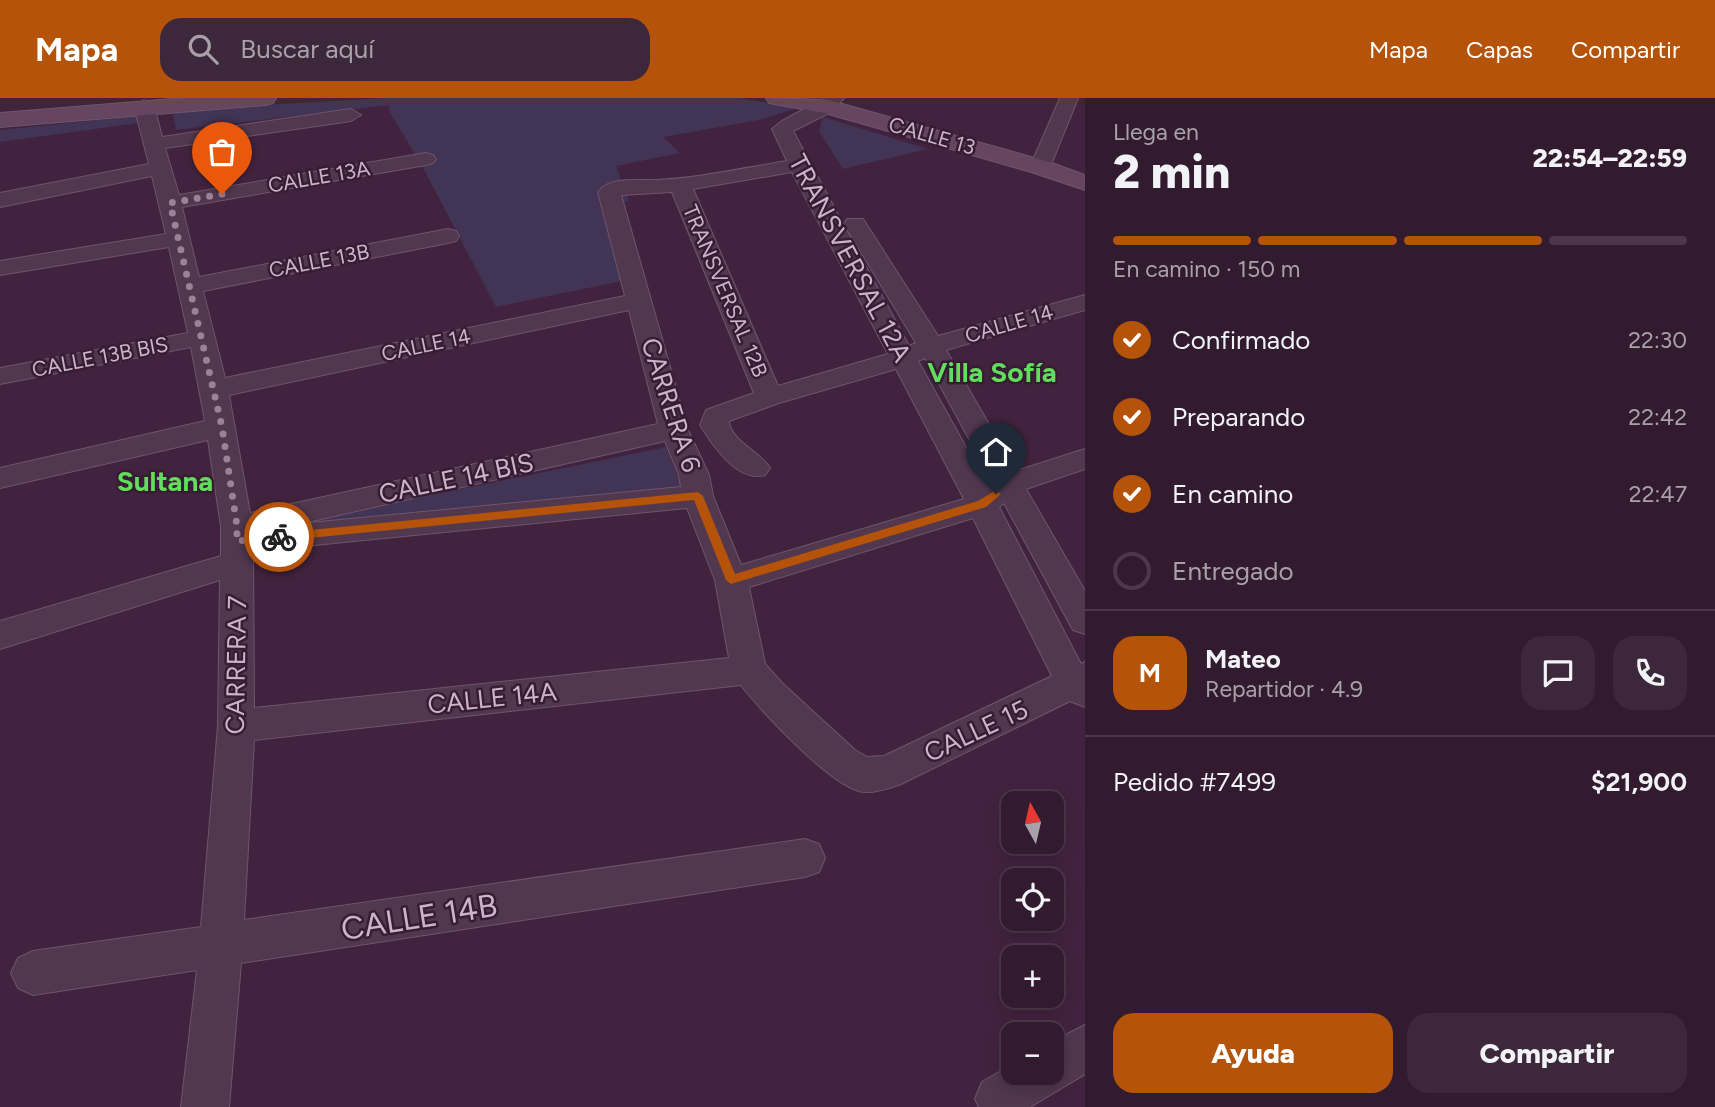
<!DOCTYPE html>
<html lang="es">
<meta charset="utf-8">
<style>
body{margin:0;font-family:Figtree,sans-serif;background:#3d273b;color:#f1f3f6;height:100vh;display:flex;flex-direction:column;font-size:26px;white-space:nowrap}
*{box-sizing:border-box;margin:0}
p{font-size:23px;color:#a8a1aa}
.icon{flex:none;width:38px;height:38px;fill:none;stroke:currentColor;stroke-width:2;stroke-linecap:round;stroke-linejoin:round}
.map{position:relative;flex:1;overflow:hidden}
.details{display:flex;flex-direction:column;background:#321a2f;width:630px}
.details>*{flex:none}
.needle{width:46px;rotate:352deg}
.buttons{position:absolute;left:1001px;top:693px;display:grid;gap:14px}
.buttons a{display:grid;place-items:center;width:63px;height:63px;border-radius:14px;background:#321a2f;box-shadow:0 4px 18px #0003,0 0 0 2px #4d384b;font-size:35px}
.pin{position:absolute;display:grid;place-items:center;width:60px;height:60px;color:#fff;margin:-72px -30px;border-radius:50% 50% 50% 0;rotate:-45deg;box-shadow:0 0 7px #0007}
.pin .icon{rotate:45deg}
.courier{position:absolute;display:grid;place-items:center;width:70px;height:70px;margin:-35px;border:5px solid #b45309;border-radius:50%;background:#fff;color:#222;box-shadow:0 2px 9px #0007}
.head em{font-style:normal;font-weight:800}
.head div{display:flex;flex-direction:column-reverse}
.head{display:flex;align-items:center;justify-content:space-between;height:119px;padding:0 28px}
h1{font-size:46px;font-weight:800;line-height:52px}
.bar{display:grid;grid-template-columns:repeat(4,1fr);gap:10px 7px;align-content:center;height:84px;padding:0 28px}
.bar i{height:9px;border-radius:5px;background:#4d384b}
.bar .current{background:#b45309}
.bar p{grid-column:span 4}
.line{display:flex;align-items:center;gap:18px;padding:0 28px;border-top:2px solid #4d384b}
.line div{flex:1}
.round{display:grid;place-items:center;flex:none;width:74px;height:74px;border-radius:21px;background:#3d273b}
ol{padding:0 28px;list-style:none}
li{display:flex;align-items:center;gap:21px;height:77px}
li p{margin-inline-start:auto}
li .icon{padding:7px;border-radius:50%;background:#b45309;color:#fff;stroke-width:4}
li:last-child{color:#a8a1aa}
li i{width:38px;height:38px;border:4px solid #4d384b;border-radius:50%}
.action{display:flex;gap:14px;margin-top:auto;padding:14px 28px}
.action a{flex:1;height:80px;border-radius:21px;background:#b45309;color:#fff;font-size:28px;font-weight:800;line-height:80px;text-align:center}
.action a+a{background:#3d273b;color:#f1f3f6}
header{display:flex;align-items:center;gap:42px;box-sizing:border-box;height:98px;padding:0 35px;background:#b45309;color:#fff}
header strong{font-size:33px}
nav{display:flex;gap:38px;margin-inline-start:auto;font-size:24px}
.search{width:490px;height:63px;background:#3d273b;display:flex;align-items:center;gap:18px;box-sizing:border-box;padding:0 24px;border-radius:21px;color:#a8a1aa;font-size:26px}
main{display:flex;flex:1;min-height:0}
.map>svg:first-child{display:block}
</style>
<header>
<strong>Mapa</strong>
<div class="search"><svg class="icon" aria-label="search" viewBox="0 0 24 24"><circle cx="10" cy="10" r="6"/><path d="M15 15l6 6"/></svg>Buscar aquí</div>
<nav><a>Mapa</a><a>Capas</a><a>Compartir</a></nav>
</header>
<main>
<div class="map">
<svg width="1085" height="1009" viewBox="0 0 1085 1009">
<rect width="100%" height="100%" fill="#42233f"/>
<!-- green -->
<g fill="#413454">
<polygon points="386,0 740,0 797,10 759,22 663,39 680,55 616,68 629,103 604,111 622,183 496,209 420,64 390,15 389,7 176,32 172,12"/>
<polygon points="137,18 139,25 0,44 0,32"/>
<polygon points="823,19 928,51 843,71 819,33"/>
<polygon points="666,349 684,394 266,431"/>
</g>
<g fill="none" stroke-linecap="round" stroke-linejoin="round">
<!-- street casing -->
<g stroke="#6f556c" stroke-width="2">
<g id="street">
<path d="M825,0H844L831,14L793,33L909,248L916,245L844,126L847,121H863L938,238L1085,197V212L946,252L1016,373L1085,351V371L1026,391L1085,493V536L1073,532L1004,405L999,409L1081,566L1085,564V609L1070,603L901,686C890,690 876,695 864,694C834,692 760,612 741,587L254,642L244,822L805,741L819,746L825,760L819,774L805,779L241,865L229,1009H181L197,872L33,897L18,890L11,875L18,860L33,853L201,829L218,628L220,482L0,551V523L221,458V428L208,342L0,390V370L205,323L191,249L0,286V270L188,235L169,149L0,177V163L166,136L152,78L0,109V95L149,66L134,8L144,2L154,8L162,39L351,11L361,17L351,23L165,50L179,97L426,55L433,57L436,61L433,65L426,67L182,109L199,179L448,131L456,133L459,138L456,143L448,145L203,193L225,280L625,198L598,94C609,78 639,83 656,82C700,80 743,70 787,63L772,31L782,23ZM792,74L888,256L778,288L693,91ZM672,94L754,295L706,312L700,327C713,348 738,385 765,377L770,370C760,354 730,342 729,323L779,305L896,271L964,401L741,467L713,398L709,377L688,332L621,97ZM629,212L658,326L250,415L229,297ZM925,260L992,383L987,387L918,263ZM665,343L679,377L681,389L299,426ZM687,410L715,482L729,560L254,610L253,453ZM973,420L1052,578L884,658L867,659L855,652L782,585L765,566L749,489Z"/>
<polygon points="1060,0 1078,0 1050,69 1047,73 1033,73 1030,69"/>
<polygon points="1085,927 1085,976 1030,1009 979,1009 975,1001 982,984 1013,966 1013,975 1052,975 1052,944"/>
</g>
</g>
<!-- secondary casing -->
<g stroke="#6f556c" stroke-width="2">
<g id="secondary">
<polygon points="185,0 276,0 273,5 265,7 0,29 0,15"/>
<polygon points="766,0 828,2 1049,64 1085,77 1085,92 1031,74 825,15 769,5"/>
</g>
</g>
<!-- street -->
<use href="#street" fill="#51384e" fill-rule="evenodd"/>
<!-- secondary -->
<use href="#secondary" fill="#654560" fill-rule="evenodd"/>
</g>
<!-- route -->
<polygon fill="#b45309" points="996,392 1001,396 986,409 731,486 726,482 694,402 279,443 273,439 279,435 698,394 703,398 735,476 978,403"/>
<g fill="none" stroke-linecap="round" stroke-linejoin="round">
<!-- done -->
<polyline stroke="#9c8198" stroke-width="7" stroke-dasharray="0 12.6" points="222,96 170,105 222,329 237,428 237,443 279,439"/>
</g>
<g text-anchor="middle" stroke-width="5" stroke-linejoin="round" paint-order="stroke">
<!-- far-street labels -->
<g font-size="21" fill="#ccb4c8" stroke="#371c34">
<text transform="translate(932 38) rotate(16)" y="7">CALLE 13</text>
<text transform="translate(319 79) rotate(-10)" y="7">CALLE 13A</text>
<text transform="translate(319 163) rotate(-11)" y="7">CALLE 13B</text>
<text transform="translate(725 193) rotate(67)" y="7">TRANSVERSAL 12B</text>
<text transform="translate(1009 226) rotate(-16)" y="7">CALLE 14</text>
<text transform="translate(426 247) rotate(-12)" y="7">CALLE 14</text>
<text transform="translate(100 259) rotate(-11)" y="7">CALLE 13B BIS</text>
</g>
<!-- street labels -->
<g font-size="26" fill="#ccb4c8" stroke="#371c34">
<text transform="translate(850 160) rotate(62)" y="9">TRANSVERSAL 12A</text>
<text transform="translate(671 307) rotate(72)" y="9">CARRERA 6</text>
<text transform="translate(456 380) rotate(-12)" y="9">CALLE 14 BIS</text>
<text transform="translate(236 567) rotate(-89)" y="9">CARRERA 7</text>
<text transform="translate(492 600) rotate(-6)" y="9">CALLE 14A</text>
<text transform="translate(976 633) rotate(-25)" y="9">CALLE 15</text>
</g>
<!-- neighbourhood labels -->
<g font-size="28" font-weight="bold" fill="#62de5d" stroke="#371c34">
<text x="992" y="284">Villa Sofía</text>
<text x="165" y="393">Sultana</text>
</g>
<!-- near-street labels -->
<g font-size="32" fill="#ccb4c8" stroke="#371c34">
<text transform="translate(419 819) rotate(-9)" y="11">CALLE 14B</text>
</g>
</g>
</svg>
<div class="buttons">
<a><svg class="needle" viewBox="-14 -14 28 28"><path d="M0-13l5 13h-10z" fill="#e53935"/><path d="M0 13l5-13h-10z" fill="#a8a1aa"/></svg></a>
<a><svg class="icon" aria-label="locate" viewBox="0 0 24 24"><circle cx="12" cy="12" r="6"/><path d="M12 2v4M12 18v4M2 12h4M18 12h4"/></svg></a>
<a>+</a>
<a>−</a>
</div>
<div class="pin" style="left:222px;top:96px;background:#ea580c"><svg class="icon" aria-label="bag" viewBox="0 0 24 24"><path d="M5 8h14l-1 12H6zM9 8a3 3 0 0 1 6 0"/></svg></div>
<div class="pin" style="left:996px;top:396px;background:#1f2937"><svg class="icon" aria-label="home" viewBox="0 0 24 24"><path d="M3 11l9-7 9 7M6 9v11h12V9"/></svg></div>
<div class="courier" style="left:279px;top:439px"><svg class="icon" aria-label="bike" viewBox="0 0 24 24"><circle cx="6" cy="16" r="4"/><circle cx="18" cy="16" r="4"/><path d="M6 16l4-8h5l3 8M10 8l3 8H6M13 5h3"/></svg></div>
</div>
<section class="details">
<div class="head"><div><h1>2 min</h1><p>Llega en</p></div><em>22:54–22:59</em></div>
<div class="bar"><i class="current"></i><i class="current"></i><i class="current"></i><i></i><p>En camino · 150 m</p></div>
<ol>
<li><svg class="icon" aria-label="check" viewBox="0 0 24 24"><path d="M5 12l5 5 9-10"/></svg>Confirmado<p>22:30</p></li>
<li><svg class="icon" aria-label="check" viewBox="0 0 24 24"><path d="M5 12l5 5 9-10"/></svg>Preparando<p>22:42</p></li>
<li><svg class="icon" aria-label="check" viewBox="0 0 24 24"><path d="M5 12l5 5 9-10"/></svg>En camino<p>22:47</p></li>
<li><i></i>Entregado</li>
</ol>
<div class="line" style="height:126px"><b class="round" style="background:#b45309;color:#fff">M</b><div><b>Mateo</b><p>Repartidor · 4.9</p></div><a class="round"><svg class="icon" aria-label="chat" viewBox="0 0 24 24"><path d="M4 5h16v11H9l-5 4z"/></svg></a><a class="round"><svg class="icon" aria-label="phone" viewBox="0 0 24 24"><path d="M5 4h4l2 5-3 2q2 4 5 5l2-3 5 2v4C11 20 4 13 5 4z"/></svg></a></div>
<div class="line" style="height:91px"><div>Pedido #7499</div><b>$21,900</b></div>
<div class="action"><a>Ayuda</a><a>Compartir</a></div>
</section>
</main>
